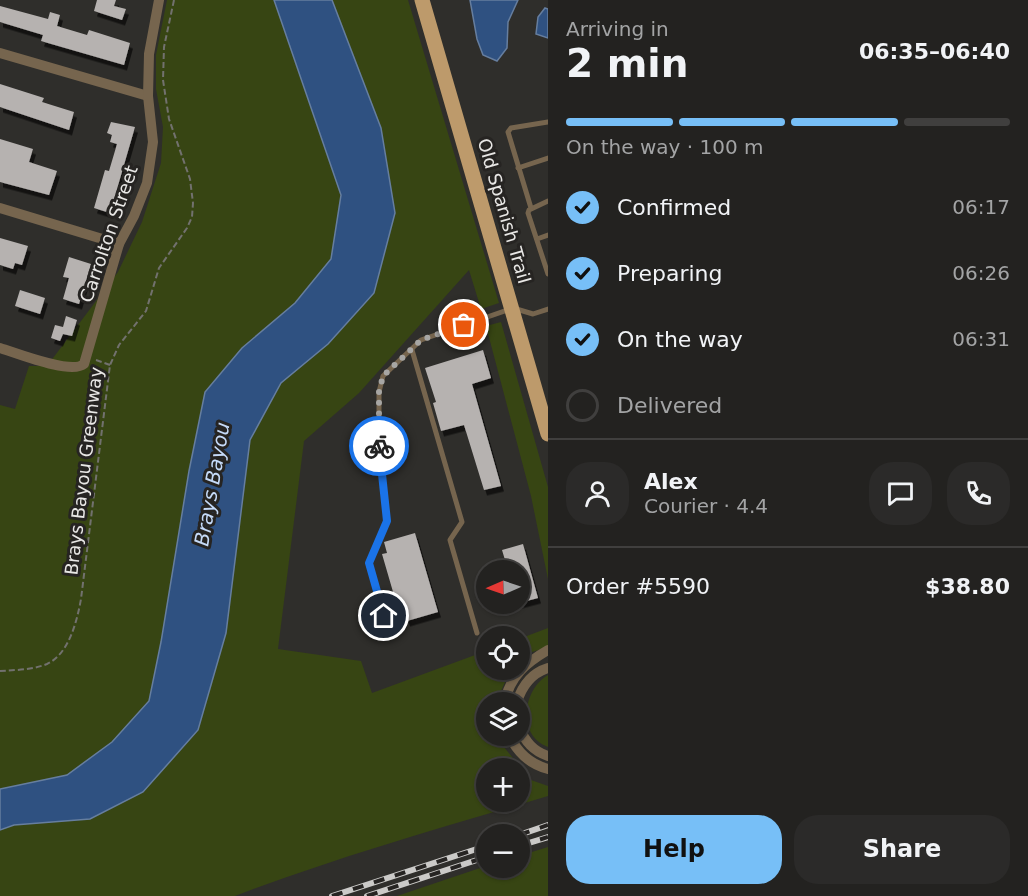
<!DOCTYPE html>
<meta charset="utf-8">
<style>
body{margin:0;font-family:"DejaVu Sans",sans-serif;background:#2b2a29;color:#f1f3f6;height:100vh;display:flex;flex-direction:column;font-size:22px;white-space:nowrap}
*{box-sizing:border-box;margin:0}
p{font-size:20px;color:#a3a4a5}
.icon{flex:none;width:33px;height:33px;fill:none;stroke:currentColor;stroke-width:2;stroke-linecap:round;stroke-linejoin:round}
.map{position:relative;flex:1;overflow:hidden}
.sheet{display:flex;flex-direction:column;background:#232220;width:480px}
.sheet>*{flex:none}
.needle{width:39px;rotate:268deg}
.controls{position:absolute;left:476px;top:560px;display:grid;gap:12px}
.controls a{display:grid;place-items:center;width:54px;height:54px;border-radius:50%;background:#232220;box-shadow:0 2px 4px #0004,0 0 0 2px #403f3e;font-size:30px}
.pin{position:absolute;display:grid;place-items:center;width:51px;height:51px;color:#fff;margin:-26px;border:3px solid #fff;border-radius:50%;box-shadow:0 2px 6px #0007}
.courier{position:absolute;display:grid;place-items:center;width:60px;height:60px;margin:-30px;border:4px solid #1a73e8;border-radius:50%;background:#fff;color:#222;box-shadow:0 2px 8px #0007}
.head em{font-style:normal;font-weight:600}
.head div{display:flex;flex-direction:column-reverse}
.head{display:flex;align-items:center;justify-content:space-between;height:102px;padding:0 18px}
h1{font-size:39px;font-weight:600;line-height:45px}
.bar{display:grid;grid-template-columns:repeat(4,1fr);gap:9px 6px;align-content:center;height:72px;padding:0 18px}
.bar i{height:8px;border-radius:4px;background:#403f3e}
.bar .on{background:#77bff7}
.bar p{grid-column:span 4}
.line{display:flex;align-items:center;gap:15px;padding:0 18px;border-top:2px solid #403f3e}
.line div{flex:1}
.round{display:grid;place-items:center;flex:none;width:63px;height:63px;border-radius:24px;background:#2b2a29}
ol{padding:0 18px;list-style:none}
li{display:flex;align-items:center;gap:18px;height:66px}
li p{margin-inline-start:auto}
li .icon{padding:6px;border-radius:50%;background:#77bff7;color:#111;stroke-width:4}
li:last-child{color:#a3a4a5}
li i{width:33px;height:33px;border:3px solid #403f3e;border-radius:50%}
.button{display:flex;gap:12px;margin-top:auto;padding:12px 18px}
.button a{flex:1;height:69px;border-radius:24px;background:#77bff7;color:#111;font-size:24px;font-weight:600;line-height:69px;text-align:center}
.button a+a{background:#2b2a29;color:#f1f3f6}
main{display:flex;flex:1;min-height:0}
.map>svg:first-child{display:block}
</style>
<main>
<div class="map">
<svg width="548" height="896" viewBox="0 0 548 896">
<defs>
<filter id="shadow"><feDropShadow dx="3" dy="5.5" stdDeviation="0" flood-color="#0009"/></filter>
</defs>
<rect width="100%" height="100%" fill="#2f2e2b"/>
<!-- green -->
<g fill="#374513" fill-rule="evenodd">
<path d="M167,0H408L499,303L481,309L469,270L359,393L304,441L278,649L361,661L372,693L486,651V669H514L506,680L496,702H486V735H498L499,741L531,780L548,786V796C443,827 337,857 235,896H0V405L15,409L29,366H47L118,272L142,222L161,163L163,127L156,89V55ZM486,768H519V801H486Z"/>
<polygon points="501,322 548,487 548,579 531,496 486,326"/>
<polygon points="548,628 548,647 526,654 519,663 519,639"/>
<path d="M548,675V747C517,736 522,690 548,675Z"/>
<polygon points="548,847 548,896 397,896 486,866 519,867 519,856"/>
</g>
<!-- water -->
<g fill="#2f5181" stroke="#667e9f" stroke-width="1.5">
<polygon points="274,0 332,0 381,128 395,213 374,293 328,344 281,383 250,440 226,633 198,730 143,792 90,819 14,825 0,830 0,789 67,775 112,742 149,701 161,642 189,471 205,392 242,348 295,303 331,259 341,195"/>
<polygon points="470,0 518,0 508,22 507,48 497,61 483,55 477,39"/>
<polygon points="545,8 548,9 548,38 536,34 538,17"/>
</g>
<!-- building -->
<g fill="#b6b2b0" filter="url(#shadow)">
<polygon points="97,0 116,0 114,6 126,9 122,20 94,11"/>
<polygon points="0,6 48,19 50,12 60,15 57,26 87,35 89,30 130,43 124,65 41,41 43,35 0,22"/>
<polygon points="0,84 44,98 42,102 74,112 69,130 0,107"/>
<polygon points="111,122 135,127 110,213 94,208 105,170 109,171 117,144 110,142 112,135 107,133"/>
<polygon points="0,139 33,149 29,162 57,171 49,195 0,182"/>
<polygon points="0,238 28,246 22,265 15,263 13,269 0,265"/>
<polygon points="69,257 91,264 79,304 63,299 69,278 63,277"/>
<polygon points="20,290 45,298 40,314 15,306"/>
<polygon points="66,316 77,320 72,336 63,334 60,341 51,338 55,325 63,327"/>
<polygon points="483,350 491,378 472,384 501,486 484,490 464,425 441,431 433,403 436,402 425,368"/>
<polygon points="415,533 438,612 407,621 403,608 398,609 382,554 387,553 384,542"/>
<polygon points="523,544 538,598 519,603 519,570 508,570 502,550"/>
</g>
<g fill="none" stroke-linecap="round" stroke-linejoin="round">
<!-- path -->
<g stroke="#72716e" stroke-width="2" stroke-dasharray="6 3" stroke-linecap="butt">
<polyline points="96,360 110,365"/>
<path d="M0,671C15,670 32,670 47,664C69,654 77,621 81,599L110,365L119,345L146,311L159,268L187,228L192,217L193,203L190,179L169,119L163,80L164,47L174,0"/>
</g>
<!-- lane -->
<g stroke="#76654e" stroke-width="5">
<polyline points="518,168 548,158"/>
<polyline points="548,201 529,210 528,213 548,274"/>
<polyline points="531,208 508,132 511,128 548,122"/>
<polyline points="537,239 548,235"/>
<polyline points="412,350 462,522 450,540 477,633"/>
<polyline points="384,616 369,563 387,521 379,447 379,392 383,376 421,340 513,308 533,314 548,309"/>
</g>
<!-- street -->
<g stroke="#76654e" stroke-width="10">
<polyline points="0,53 148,96"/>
<polyline points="0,208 119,244"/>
<path d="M0,348C17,353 71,375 84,364L119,244L134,216L147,183L153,142L148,96L149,54L159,0"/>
<path d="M505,702C509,677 527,662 548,650"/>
<path d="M517,702C522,686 532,673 548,668"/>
<path d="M519,728C526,742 533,751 548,756"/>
<path d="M509,735C517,752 529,764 548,769"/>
</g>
<!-- primary -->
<polyline stroke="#bd9a6b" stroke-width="15" points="422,0 548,434"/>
<!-- rail casing -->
<g stroke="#cbcac8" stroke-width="6">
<g id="rail">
<polyline points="519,835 548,825"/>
<polyline points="519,846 548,837"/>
<polyline points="332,896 486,846"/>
<polyline points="367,896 486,857"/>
</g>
</g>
<!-- rail -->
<use href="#rail" stroke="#262422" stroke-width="4" stroke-dasharray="11" stroke-linecap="butt"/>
</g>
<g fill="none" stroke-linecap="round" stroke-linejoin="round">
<!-- done -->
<polyline stroke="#a7a6a4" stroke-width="6" stroke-dasharray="0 10.8" points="379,446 379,392 383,376 421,340 464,325"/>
<!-- route -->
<polyline stroke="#1a73e8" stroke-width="8" points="379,446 387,521 369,563 384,616"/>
</g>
<g text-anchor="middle" stroke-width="6" stroke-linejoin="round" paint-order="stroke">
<!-- street labels -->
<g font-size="18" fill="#e8e7e5" stroke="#262422">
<text transform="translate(504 211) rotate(74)" y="6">Old Spanish Trail</text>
<text transform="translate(109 234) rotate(-71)" y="6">Carrolton Street</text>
<text transform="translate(84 471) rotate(-83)" y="6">Brays Bayou Greenway</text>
</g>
<!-- water labels -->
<g font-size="20" font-style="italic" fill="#c5daf8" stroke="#262422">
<text transform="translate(212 484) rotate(-80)" y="7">Brays Bayou</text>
</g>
</g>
</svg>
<div class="controls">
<a><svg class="needle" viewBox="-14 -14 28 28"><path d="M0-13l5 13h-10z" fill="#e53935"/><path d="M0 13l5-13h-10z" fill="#a3a4a5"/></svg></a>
<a><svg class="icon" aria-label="locate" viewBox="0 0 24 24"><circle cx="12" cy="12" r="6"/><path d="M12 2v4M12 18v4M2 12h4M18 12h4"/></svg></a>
<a><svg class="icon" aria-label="layers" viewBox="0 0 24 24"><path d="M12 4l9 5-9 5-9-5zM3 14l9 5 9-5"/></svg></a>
<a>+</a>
<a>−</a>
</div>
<div class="pin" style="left:464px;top:325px;background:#ea580c"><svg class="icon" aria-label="bag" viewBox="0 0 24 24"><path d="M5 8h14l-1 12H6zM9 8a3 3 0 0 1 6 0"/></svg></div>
<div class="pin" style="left:384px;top:616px;background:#1f2937"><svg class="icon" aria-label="home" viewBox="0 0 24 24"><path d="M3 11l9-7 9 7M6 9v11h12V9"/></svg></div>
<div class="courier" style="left:379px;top:446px"><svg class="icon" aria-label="bike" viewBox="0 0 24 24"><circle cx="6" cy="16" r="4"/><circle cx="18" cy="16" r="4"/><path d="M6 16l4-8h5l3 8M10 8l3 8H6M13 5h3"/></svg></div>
</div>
<section class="sheet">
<div class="head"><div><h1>2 min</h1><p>Arriving in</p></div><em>06:35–06:40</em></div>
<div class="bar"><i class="on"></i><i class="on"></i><i class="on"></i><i></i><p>On the way · 100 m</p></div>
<ol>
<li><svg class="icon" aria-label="check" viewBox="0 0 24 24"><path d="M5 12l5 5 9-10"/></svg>Confirmed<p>06:17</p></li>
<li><svg class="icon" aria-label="check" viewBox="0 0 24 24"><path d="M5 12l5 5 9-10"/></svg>Preparing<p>06:26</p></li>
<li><svg class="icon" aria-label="check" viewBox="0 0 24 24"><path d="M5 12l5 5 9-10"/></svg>On the way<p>06:31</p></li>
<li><i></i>Delivered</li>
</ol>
<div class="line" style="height:108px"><a class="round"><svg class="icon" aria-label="person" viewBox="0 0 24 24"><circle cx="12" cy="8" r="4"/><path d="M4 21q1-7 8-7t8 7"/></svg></a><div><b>Alex</b><p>Courier · 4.4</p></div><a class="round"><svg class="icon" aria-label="chat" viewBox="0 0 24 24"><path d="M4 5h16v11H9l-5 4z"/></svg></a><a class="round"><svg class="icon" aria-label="phone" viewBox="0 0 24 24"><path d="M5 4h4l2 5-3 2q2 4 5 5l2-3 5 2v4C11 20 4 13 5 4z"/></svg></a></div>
<div class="line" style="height:78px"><div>Order #5590</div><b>$38.80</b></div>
<div class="button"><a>Help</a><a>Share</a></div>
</section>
</main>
